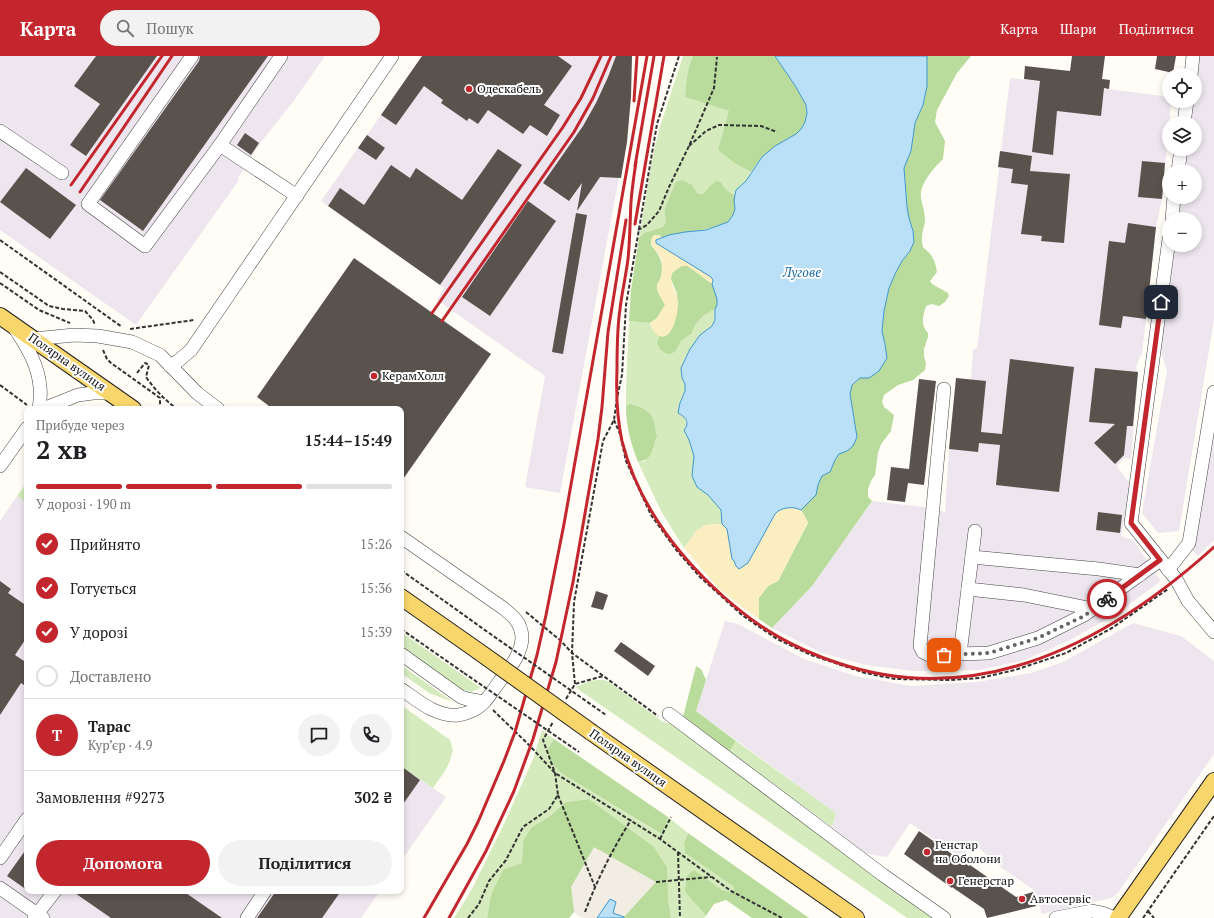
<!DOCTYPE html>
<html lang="uk">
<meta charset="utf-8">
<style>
body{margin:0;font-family:"PT Serif",serif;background:#f2f2f2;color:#202124;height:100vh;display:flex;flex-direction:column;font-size:15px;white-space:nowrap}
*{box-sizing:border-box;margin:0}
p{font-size:13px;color:#757577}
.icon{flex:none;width:22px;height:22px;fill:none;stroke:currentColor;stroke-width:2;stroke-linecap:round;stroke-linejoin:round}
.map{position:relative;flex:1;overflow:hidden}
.panel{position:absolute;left:24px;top:350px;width:380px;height:488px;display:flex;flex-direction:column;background:#fff;border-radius:8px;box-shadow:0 2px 6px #0003}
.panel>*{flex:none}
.controls{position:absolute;left:1162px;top:12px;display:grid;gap:8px}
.controls a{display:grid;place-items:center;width:40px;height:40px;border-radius:50%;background:#fff;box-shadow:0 2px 6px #0003;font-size:20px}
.pin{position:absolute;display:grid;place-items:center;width:34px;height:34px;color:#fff;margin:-17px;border-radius:8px;box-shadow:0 2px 6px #0006}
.courier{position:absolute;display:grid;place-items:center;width:40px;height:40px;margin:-20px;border:3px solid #c4262e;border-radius:50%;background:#fff;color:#222;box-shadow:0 1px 5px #0007}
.summary em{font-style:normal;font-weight:700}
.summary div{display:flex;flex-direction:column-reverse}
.summary{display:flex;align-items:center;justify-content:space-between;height:68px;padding:0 12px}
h1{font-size:26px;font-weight:700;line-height:30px}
.bar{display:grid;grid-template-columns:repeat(4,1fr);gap:6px 4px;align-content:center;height:48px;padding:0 12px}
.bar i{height:5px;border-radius:3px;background:#e0e0e0}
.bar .current{background:#c4262e}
.bar p{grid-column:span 4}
.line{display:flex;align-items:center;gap:10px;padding:0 12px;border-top:1px solid #e0e0e0}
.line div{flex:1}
.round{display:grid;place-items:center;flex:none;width:42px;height:42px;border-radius:21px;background:#f2f2f2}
ol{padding:0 12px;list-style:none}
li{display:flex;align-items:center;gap:12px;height:44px}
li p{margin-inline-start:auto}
li .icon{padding:4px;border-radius:50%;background:#c4262e;color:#fff;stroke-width:4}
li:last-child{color:#757577}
li i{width:22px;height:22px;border:2px solid #e0e0e0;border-radius:50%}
.primary-button{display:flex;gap:8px;margin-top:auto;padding:8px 12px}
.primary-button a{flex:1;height:46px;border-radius:24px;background:#c4262e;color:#fff;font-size:16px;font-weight:700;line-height:46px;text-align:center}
.primary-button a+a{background:#f2f2f2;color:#202124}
header{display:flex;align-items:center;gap:24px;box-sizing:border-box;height:56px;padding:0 20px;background:#c4262e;color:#fff}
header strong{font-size:19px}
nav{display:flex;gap:22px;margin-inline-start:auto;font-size:14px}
.search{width:280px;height:36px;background:#f2f2f2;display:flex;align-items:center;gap:10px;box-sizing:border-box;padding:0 14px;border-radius:22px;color:#757577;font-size:15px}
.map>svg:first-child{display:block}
</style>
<header>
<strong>Карта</strong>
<div class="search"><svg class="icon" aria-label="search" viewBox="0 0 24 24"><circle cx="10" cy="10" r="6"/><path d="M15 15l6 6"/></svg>Пошук</div>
<nav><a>Карта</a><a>Шари</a><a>Поділитися</a></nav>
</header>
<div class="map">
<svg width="1214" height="862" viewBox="0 0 1214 862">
<rect width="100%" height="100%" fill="#fffdf5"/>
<!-- industrial -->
<g fill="#eee6ef">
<polygon points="0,0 325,0 293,46 261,86 238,122 239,124 136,269 0,174"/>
<polygon points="422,0 630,0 625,89 560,437 525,431 545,320 437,244 444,232 321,145"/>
<polygon points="1199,0 1214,0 1214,264 1179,475 1158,477 1142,457 1167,315 1161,295 1175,189 1195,189 1195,163 1178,163 1181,141 1195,141 1195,115 1185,115 1187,93 1195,93 1195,67 1191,67 1194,45 1195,45 1195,35"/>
<polygon points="1010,22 1109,33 1169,41 1169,45 1171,45 1162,143 1156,171 1142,298 1140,300 1136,313 1138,316 1131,403 1124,402 1117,410 1130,428 1121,480 1133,484 1161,525 1115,559 1070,584 1025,604 979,614 913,615 866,609 822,597 772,572 812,530 872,445 924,451 945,456 949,393 956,322 971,324 973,293 977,293"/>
<polygon points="1214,379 1214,484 1198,500 1192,494"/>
<polygon points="17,440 27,447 27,835 380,835 361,862 0,862 0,465"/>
<polygon points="725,565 738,568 804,603 855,620 911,630 976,626 1031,617 1063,606 1133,567 1181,580 1214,605 1214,698 1117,838 1111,842 1042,858 1034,834 996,808 974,787 962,802 910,767 887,801 867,798 832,771 836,757 696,655"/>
<polygon points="401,710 446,741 401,805"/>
</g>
<!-- green -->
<g fill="#d5ebbd">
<path d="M683,0H693C687,12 686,27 685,41L729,55L736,108L751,116L746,125L736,134L735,139L730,137L724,133L707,135L703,138L674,131L665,154L667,162L665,168L659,173L651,174L645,177L639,182L653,99L659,74Z"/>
<path d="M715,253C715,257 716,262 714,265C712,272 706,274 701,278C696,283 681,307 681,313C680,319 683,323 685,328C687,336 680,341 680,349C680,360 691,365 684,374L689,384L694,400L692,420L697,431L708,439L721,454L722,468L706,469L696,475L684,492L661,455L638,406L645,405L657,382L655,375L654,368L626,351V332L629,265L650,267L653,274L659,280L657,287L676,295L681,285L692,277L695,269L703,260Z"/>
<polygon points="27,426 27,447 17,440"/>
<polygon points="401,576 481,632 471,636 460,633 401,591"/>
<polygon points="401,609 453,646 429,637 401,617"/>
<polygon points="597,624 604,624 609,626 663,666 674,668 936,862 907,862 575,631 590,625"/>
<polygon points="401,649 450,684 453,694 450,705 445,715 433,732 401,710"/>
<polygon points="542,674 554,683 547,694 561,717 660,778 666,770 668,761 688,777 684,787 685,797 734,831 733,837 722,834 694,814 685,836 706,860 704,862 671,862 668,842 653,790 589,743 566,746 550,760 531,772 523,785 522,807 491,839 487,862 454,862 472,833 504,768 533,703"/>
<polygon points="736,685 836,757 832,771 729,696"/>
</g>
<!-- forest -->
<g fill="#b9dc9c">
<path d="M693,0H775L796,31L806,49L807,57L805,66L801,73L796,78L775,90L762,101L751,116L736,108L718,94L729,55L685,41C686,27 687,12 693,0Z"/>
<path d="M927,0H971L957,17L944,41L937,54L935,66L945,85L943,103C934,112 919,128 921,142C922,149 925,156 925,163C925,170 922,175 922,182C922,185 922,188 923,191C932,199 935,203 937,216L930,225L932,228L948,237L949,240L945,246L939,250L932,248L926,250C923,260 920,269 928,277V281L924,293V300L926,308L925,314L913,324L898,329L884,339L882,346L884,351L894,359L891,375L881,388L878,397L875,419L871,425L868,433V441L872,445L812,530L772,572L759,563V542L768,530L778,525L808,467L801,454L816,439L818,429L822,420L830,416L835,404L839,398L847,395L857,381L850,338L852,329L860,322H869L887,302L885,288L882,275L884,255L889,232L896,216L902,205L910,195L913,175L909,162L907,151L904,112L911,95L915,67L923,49L927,30Z"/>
<path d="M682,124L692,129L697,137L703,138C708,134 710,129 716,125L721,126C724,133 728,136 735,139C734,145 736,150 735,155C734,158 731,163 728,166C724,169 719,169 714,171C697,176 679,176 662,182L659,179L651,189C660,200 664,206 661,220C661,223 658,226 657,229C656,236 663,243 665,249L657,262L650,267L629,265L631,234L639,182C642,179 645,176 650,175C655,173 661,173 664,169C668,163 664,158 665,153C667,147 673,132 676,126Z"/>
<polygon points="682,209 688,210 712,228 717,243 717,249 715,253 703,260 695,269 692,277 681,285 676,295 670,298 665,297 660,293 657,287 659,280 664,280 677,238 671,223 672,217"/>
<path d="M629,348C638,350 649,353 653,363C655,369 655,375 657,381C651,394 654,403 638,406C631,388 626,370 626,351Z"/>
<polygon points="696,610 701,613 706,624 696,655 736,685 729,696 683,661"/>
<polygon points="554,683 668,761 666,770 661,778 561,717 550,705 547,694"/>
<polygon points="589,743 653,790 667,811 668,842 671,862 624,862 611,843 597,862 581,861 574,856 569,862 487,862 491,839 503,814 522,807 523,785 531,772 550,760 566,746"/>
<polygon points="688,777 809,862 752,862 726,844 714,848 706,860 685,836 687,820 694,814 722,834 733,837 734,831 685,797 684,787"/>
</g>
<!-- sand -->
<g fill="#fbeec1">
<path d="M654,179H659L662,182L656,184V187L712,221L713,224L712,228L688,210H682C677,213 670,216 671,223C671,230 677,237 678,244C679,252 674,286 659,280C654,278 652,272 650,267L657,262L665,249C663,243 656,236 657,229C658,226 661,224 661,221C662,216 663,207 661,202C658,194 645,188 654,179Z"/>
<path d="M787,452C802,453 801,453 808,466L778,525L768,530L759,542V563L746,554L719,533L684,492L696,475L706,469L722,468L727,473L732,503L745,508L748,506L775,458L779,454Z"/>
</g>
<!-- plaza -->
<polygon fill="#f1ede2" points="594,791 656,826 624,861 613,857 611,843 597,862 585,862 581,861 574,856 571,831"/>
<!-- water -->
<g fill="#b9e0f7" stroke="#3f96cf">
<path d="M775,0H927V30L923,49L915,67L911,95L904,112L907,151L909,162L913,175L914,186L910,195L902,205L896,216L889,232L884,255L882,275L885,288L887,302L879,315L869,322H860L852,329L850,338L857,381L853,390L847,395L839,398L835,404L830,416L822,420L818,429L816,439L801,454C793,450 781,451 775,458L748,507L739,513L736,510L734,505L732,503L727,473L722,468L721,454L708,439L697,431L692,420L694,400L689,384L684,374C690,367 686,361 678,357L680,347L685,335V328L682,322L681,312L690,293L700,279L712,270L715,264V253L717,249V243L712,228L713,224L711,221L656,187V184L669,179L685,176L706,174L728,166L733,159L735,153L734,144L736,134L746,125L762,101L775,90L796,78L801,73L805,66L807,57L806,49L796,31Z"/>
<polygon points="610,843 616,846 613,857 624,861 624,862 597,862"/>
</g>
<!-- building -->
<g fill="#5a524d">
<polygon points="96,0 157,0 86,100 70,89 100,48 74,30"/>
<polygon points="200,0 268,0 143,175 100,144 199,5"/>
<polygon points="422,0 558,0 572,10 544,49 560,59 547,80 530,69 523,78 488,54 478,68 469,62 467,65 441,47 443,44 424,30 396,69 381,59"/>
<polygon points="616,0 632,0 631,41 627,86 621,122 600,121 577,155 582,127 569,145 543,127 583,70 596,47 608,21"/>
<polygon points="1072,0 1105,0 1102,23 1110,24 1109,33 1104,32 1101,60 1057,55 1053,99 1032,96 1040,25 1024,23 1025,10 1070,15"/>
<polygon points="1157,0 1176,0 1173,17 1155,13"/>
<polygon points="245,77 259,87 251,99 237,89"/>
<polygon points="367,79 385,92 376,104 358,92"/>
<polygon points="498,93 522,109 440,229 328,150 340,132 364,149 391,109 410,122 416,112 462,144"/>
<polygon points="1000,95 1032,100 1030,115 1070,118 1064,187 1041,185 1042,180 1021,178 1028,129 1011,127 1013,113 998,111"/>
<polygon points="1142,105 1165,107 1162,143 1138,141"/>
<polygon points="26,112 76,149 50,183 0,146"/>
<polygon points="528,145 556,165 490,260 462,241"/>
<polygon points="576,157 587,159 563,298 552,296"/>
<polygon points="1128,167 1156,171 1146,263 1123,260 1121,272 1099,269 1109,185 1125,187"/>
<polygon points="354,202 491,298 401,426 401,353 273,353 257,341"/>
<polygon points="1010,303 1074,311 1059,436 996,429 1000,389 979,387 978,396 949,393 956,322 986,325 981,376 1002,378"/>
<polygon points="1095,312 1138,316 1133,370 1127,370 1124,399 1115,408 1094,387 1115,368 1089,366"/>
<polygon points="919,323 936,325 924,429 908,427 905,446 887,444 891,411 909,413"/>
<polygon points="1098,456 1122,459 1120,477 1096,474"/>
<polygon points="0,525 11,533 8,537 27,550 27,581 15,599 27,607 27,631 21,627 0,659"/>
<polygon points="596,535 608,539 603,554 591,551"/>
<polygon points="621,586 655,610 648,620 614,595"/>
<polygon points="401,710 420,724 401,751"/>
<polygon points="919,775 969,810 970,809 1016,841 1033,836 1036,850 987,862 984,853 952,831 952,832 904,798"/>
<polygon points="27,792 27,834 7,820"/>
<polygon points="72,835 183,835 222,862 111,862"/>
<polygon points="276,835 341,835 322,862 257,862"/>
</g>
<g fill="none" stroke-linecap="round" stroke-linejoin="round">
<!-- minor casing -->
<g stroke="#444" stroke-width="14">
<g id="minor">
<polyline points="192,0 88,148 145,190 220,89 281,0"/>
<polyline points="1191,19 1193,0"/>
<polyline points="1184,67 1187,45"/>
<polyline points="0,75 62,117"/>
<polyline points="220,89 297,140"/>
<polyline points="1178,115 1181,93"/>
<polyline points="1172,163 1174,141"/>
<polyline points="1169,183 1131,467 1176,523 1188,545 1214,576"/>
<path d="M14,271C26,290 38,307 40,331C41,338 40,346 39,353"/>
<polyline points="34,283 74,279 98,280 132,286 160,299 197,337 218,353"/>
<polyline points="170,310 178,305 191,294 392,0"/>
<polyline points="944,333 920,590 923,596 929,599 989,597 1038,582 1084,559 1160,504"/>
<polyline points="43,353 78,339 93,337 111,337"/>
<polyline points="0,410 27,372"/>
<path d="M401,481L503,552C513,560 521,566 522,581C522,599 507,615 497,629C493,634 489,641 484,646C478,653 467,658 458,659C436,661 417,644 401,633"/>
<polyline points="972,501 1099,513 1140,519"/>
<polyline points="1168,514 1189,487 1214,336"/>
<polyline points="968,533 1024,539 1093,553"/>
<polyline points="401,598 461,641 467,643 484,646"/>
<polyline points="960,598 975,475"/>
<polyline points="669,658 883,819 944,862"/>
<polyline points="0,802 27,763"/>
<polyline points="0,832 43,862"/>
<polyline points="34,862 55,835"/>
<polyline points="247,862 265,835"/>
<polyline points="1056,862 1092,855 1102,857 1115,862"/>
</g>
</g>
<!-- major casing -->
<g stroke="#222" stroke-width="18">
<g id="major">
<polyline points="0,260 133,353"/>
<polyline points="401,541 478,595"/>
<polyline points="591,676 856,862"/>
<polyline points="1118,862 1214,725"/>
</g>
</g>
<!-- path -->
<g stroke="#333" stroke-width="2" stroke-dasharray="4 2" stroke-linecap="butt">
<polyline points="689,90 706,75 719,69 761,70 777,76"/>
<polyline points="638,174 647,169 659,155 669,131 689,90 714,32 717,1"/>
<polyline points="0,184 122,271"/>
<polyline points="0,216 49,250 63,253 85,255 93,264 95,269"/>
<polyline points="0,227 39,254 70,267"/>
<polyline points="130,273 194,264"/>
<polyline points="103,294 107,303 111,307 160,342 160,353"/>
<path d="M137,317L145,307L149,309L146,321C155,334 165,344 177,353"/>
<polyline points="0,329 27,349"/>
<polyline points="614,364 620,378 626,405 651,459 677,495 700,521 742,559 777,583 811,599 865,617 895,623 950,624 980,622 1015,614 1066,597 1112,572 1168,533"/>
<polyline points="401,514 489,577"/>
<polyline points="526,556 561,585 572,597 658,660"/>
<polyline points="401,573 464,617"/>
<polyline points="575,628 572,597 574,546 603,385 614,364 617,342 622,319 626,249 657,68 679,0"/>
<polyline points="566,643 575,628 603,620"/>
<polyline points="493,654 530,690 555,717 660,783 731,835 782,862"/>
<polyline points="558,739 595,831"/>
<polyline points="660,783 671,761"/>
<polyline points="678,796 680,862"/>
<polyline points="656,826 711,821"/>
<polyline points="1148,855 1154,862"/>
<path d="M585,856C597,824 612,794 631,764"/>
<polyline points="468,862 479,848 489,825 506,804 523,771 549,753 558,739 555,717 543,684 553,666"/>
<polyline points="1143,862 1214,760"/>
</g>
<!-- minor -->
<use href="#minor" stroke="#fff" stroke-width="13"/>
<!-- major -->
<use href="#major" stroke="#f9d66b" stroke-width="16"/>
<!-- rail -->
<g stroke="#c4262e" stroke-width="3">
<polyline points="634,45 637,0"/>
<path d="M636,106C634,119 632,133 631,146C630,165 630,184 628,203C626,219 622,236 620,253C617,273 617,294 617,314C616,338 617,362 622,385C638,448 677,499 724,541C760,573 793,592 838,607C981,655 1110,585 1214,491"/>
<polyline points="635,110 654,0"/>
<polyline points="71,129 162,0"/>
<polyline points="80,136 172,0"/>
<polyline points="635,168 664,0"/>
<polyline points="432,257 563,71 581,42 601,0"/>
<polyline points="442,265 574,76 593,42 611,0"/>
<polyline points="424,862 467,788 478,766 504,705 515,676 537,599 546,559 564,468 647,0"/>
<polyline points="449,862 486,795 514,735 533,683 556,606 573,526 598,383 602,351 608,276 626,164"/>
</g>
<!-- major-bridge casing -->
<g stroke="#222" stroke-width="18" stroke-linecap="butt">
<polyline id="major-bridge" points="478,595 591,676"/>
</g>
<!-- path-bridge -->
<g stroke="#333" stroke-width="2" stroke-dasharray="4 2" stroke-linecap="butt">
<polyline points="489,577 606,659"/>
<polyline points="464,617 579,696"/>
</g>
<!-- major-bridge -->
<use href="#major-bridge" stroke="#f9d66b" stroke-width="16"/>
</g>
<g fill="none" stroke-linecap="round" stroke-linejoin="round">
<!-- done -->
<polyline stroke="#646461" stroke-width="4" stroke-dasharray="0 7.2" points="944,599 989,597 1038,582 1084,560 1107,543"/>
<!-- route -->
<polyline stroke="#c4262e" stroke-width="5" points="1107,543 1160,504 1131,467 1161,246"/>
</g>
<!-- markers -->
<g fill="#c4262e" stroke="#fff" stroke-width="1.5">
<circle cx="469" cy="33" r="4"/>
<circle cx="374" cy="320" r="4"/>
<circle cx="927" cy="796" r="4"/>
<circle cx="950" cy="825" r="4"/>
<circle cx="1022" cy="843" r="4"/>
</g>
<g text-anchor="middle" stroke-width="4" stroke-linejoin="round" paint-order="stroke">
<!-- poi labels -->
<g font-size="12" fill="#111" stroke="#fff" text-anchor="start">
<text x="477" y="37">Одескабель</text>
<text x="382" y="324">КерамХолл</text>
<text x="935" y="793">Генстар<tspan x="935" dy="14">на Оболони</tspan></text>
<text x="958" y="829">Генерстар</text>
<text x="1030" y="847">Автосервіс</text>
</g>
<!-- street labels -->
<g font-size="12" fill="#111" stroke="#fff">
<text transform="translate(67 306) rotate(35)" y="4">Полярна вулиця</text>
<text transform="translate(628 702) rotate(35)" y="4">Полярна вулиця</text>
</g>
<!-- water labels -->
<g font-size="13" font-style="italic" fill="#1768a6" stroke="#fff">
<text x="802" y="221">Лугове</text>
</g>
</g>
</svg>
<div class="controls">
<a><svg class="icon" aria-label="locate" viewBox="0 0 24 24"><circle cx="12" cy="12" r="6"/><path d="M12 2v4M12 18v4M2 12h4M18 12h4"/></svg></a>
<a><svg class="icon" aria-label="layers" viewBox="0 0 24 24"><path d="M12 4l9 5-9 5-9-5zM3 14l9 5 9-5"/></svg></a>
<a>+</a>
<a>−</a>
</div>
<div class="pin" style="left:944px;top:599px;background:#ea580c"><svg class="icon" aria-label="bag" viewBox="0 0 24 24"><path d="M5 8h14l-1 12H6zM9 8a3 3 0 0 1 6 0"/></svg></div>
<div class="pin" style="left:1161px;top:246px;background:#1f2937"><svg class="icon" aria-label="home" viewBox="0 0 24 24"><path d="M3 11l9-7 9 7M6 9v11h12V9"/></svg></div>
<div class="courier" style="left:1107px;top:543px"><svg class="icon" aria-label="bike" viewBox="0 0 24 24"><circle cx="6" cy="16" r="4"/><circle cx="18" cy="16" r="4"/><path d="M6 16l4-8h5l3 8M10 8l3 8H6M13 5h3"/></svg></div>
<section class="panel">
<div class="summary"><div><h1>2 хв</h1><p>Прибуде через</p></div><em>15:44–15:49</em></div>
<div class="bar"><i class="current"></i><i class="current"></i><i class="current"></i><i></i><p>У дорозі · 190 m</p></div>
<ol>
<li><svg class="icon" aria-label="check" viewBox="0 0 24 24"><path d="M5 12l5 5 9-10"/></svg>Прийнято<p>15:26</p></li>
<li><svg class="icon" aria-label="check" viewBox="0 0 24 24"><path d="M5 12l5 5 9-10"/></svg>Готується<p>15:36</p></li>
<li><svg class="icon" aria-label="check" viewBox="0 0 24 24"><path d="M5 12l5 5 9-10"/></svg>У дорозі<p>15:39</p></li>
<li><i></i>Доставлено</li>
</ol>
<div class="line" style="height:72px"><b class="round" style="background:#c4262e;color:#fff">Т</b><div><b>Тарас</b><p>Кур’єр · 4.9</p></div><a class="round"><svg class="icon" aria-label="chat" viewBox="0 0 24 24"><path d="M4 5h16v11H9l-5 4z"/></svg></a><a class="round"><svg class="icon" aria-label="phone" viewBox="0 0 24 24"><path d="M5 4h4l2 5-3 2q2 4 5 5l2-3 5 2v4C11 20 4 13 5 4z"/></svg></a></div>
<div class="line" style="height:52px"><div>Замовлення #9273</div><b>302 ₴</b></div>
<div class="primary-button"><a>Допомога</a><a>Поділитися</a></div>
</section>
</div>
